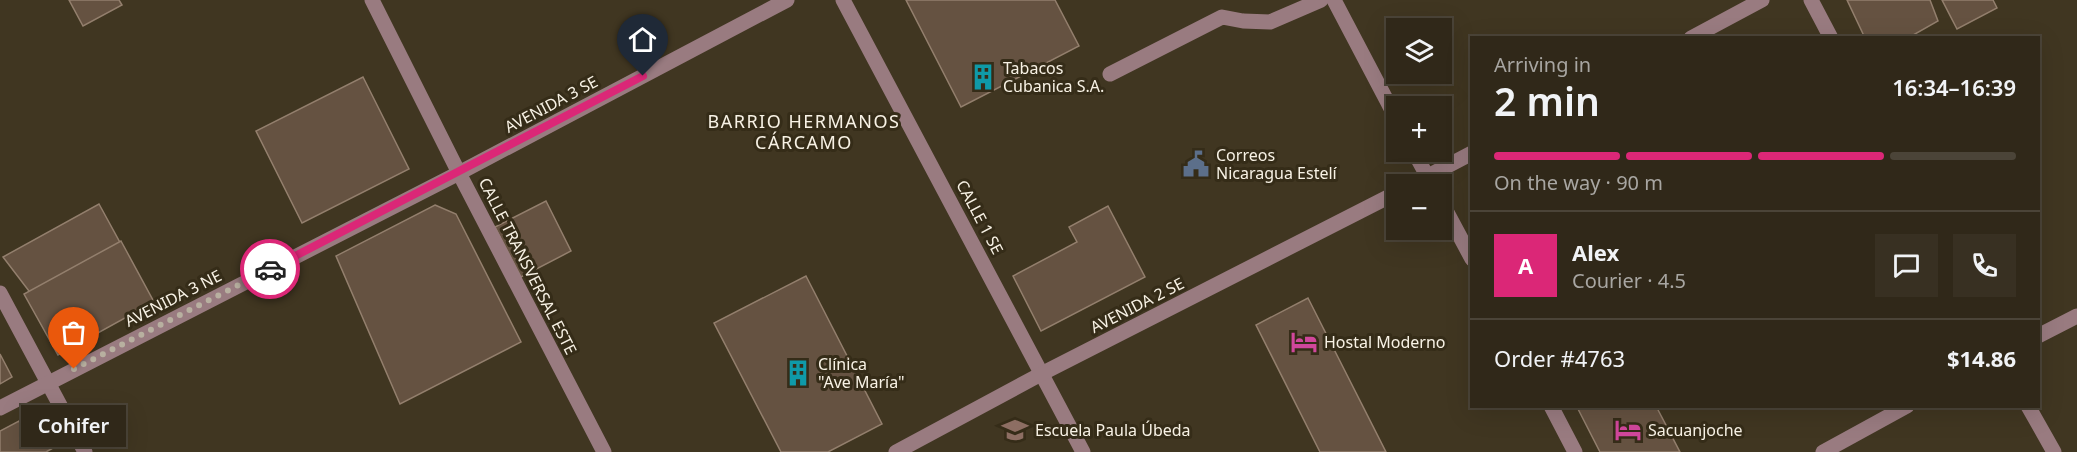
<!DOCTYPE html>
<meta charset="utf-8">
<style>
body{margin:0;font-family:"Noto Sans",sans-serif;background:#383022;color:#f1f3f6;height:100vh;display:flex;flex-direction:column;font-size:22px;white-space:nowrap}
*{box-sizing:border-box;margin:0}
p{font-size:20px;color:#a8a6a2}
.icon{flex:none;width:33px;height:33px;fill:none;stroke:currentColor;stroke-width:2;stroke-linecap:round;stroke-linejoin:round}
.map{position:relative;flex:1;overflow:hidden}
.details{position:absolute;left:1470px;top:36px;width:570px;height:372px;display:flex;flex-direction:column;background:#302819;border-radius:0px;box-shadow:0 6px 24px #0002,0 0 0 2px #4b4438}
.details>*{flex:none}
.fabs{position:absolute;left:1386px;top:18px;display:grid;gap:12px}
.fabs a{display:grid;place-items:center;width:66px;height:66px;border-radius:0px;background:#302819;box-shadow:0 6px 24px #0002,0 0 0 2px #4b4438;font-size:30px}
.pin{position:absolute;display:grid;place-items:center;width:51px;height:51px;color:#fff;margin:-62px -26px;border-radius:50% 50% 50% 0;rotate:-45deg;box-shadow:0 0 6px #0007}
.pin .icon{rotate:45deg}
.courier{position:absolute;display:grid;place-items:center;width:60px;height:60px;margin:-30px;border:4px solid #db2777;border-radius:50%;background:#fff;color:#222;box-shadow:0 2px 8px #0007}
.bubble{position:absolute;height:42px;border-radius:0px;background:#302819;box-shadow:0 6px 24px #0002,0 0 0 2px #4b4438;font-size:20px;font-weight:600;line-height:42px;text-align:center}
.head em{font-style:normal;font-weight:600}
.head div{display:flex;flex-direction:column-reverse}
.head{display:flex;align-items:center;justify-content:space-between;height:102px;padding:0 24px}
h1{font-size:39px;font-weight:600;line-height:45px}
.bar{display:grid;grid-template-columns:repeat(4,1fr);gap:9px 6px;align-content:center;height:72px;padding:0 24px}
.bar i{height:8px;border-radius:4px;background:#4b4438}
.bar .current{background:#db2777}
.bar p{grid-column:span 4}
.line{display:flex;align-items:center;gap:15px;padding:0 24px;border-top:2px solid #4b4438}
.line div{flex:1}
.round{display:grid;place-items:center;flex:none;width:63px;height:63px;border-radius:0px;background:#383022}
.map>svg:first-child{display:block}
</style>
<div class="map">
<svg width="2077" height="452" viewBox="0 0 2077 452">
<rect width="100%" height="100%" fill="#403621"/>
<!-- building -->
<g fill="#655241" stroke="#937f6d" stroke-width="1.5">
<polygon points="69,0 119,0 122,5 83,26"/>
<polygon points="906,0 1055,0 1079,46 961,107"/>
<polygon points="1847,0 1930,0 1938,21 1908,38 1865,38"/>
<polygon points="1942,0 1993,0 1997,8 1957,29"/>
<polygon points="363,77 409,169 302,223 256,131"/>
<polygon points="546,201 571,251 521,277 495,227"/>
<polygon points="99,204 140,279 61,333 3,257"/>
<polygon points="435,205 456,214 521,342 400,404 336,256"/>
<polygon points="1108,206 1145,277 1041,331 1013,276 1077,242 1069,227"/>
<polygon points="121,241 154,302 58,355 24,294"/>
<polygon points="806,276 882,424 828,452 781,452 714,323"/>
<polygon points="1308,298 1386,452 1320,452 1256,325"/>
<polygon points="0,354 12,377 0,384"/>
<polygon points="1656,406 1680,452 1600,452 1577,407"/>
<polygon points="19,421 24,433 43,423 55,447 46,452 0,452 0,431"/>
</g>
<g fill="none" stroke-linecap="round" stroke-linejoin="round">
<!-- minor -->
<g stroke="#997b80" stroke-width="15">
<polyline points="372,0 459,173 604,452"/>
<polyline points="843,0 1083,452"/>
<polyline points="1334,0 1396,118"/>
<polyline points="1811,0 1831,38"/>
<polyline points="1691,38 1762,0"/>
<polyline points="1110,74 1222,17 1243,21 1270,22 1321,0"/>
<polyline points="1414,152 1431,183"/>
<polyline points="1413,184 1472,153"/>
<polyline points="1442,203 1472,259"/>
<polyline points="0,293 85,452"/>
<polyline points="2038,336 2077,316"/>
<polyline points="1551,406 1575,452"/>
<polyline points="2028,406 2054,452"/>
<polyline points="0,408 459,173 787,0"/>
<polyline points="896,452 1043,373 1396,193"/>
<polyline points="1823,452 1907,406"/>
</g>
</g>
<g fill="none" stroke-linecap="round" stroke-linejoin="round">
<!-- done -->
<polyline stroke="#b8b0a0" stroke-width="6" stroke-dasharray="0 10.8" points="74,369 270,269"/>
<!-- route -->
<polyline stroke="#db2777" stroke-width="8" points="270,269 643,76"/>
</g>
<!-- icons -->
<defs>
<g id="building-bare" transform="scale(2.07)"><path d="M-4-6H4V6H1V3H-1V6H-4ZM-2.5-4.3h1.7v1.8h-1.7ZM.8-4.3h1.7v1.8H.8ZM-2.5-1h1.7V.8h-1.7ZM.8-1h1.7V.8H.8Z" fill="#0f9aa8" stroke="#352c18" stroke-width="2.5" paint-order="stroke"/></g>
<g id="civic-bare" transform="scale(2.07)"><path d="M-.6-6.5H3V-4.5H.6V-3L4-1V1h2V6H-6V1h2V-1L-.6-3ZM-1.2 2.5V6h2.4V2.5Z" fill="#5c6f8a" stroke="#352c18" stroke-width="2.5" paint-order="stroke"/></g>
<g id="hotel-bare" transform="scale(2.07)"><path d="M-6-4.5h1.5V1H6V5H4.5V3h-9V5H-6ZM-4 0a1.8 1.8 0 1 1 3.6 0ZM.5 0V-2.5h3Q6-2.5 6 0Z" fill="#d1479c" stroke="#352c18" stroke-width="2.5" paint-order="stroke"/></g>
<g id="school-bare" transform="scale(2.07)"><path d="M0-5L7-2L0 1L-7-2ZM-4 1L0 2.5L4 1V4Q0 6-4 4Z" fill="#8d6e63" stroke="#352c18" stroke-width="2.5" paint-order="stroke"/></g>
</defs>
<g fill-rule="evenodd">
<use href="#building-bare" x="983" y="77"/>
<use href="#civic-bare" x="1196" y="164"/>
<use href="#hotel-bare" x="1304" y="342"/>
<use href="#building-bare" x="798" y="373"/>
<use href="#school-bare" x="1015" y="430"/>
<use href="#hotel-bare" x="1628" y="430"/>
</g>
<g text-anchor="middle" stroke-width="6" stroke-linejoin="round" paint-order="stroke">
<!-- poi labels -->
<g font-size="16" fill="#f8f2e5" stroke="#352c18" text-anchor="start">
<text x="1003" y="74">Tabacos<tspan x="1003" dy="18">Cubanica S.A.</tspan></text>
<text x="1216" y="161">Correos<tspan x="1216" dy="18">Nicaragua Estelí</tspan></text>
<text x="1324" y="348">Hostal Moderno</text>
<text x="818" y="370">Clínica<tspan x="818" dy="18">"Ave María"</tspan></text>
<text x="1035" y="436">Escuela Paula Úbeda</text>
<text x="1648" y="436">Sacuanjoche</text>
</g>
<!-- street labels -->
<g font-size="16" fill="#f8f2e5" stroke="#352c18">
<text transform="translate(551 104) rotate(-28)" y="6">AVENIDA 3 SE</text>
<text transform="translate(980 217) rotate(62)" y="6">CALLE 1 SE</text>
<text transform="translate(528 266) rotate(63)" y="6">CALLE TRANSVERSAL ESTE</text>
<text transform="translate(173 298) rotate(-27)" y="6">AVENIDA 3 NE</text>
<text transform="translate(1137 305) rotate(-27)" y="6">AVENIDA 2 SE</text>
</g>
<!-- neighbourhood labels -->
<g font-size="18" letter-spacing="1.5" fill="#f8f2e5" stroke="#352c18">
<text x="804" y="128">BARRIO HERMANOS<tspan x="804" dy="21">CÁRCAMO</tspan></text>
</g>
</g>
</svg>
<div class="fabs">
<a><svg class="icon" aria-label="layers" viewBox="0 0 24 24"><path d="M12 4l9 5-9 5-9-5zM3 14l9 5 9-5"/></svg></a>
<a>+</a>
<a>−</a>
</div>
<div class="pin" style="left:74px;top:369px;background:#ea580c"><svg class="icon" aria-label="bag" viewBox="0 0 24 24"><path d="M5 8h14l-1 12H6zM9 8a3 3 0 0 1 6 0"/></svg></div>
<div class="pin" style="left:643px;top:76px;background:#1f2937"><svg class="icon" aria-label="home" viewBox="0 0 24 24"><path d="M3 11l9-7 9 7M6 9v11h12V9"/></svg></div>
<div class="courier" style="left:270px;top:269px"><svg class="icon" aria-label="car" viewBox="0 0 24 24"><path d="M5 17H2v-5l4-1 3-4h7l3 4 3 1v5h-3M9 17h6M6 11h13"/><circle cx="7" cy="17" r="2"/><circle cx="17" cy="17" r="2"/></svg></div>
<div class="bubble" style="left:21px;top:405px;width:105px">Cohifer</div>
<section class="details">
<div class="head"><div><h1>2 min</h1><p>Arriving in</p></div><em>16:34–16:39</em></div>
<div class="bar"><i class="current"></i><i class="current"></i><i class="current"></i><i></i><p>On the way · 90 m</p></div>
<div class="line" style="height:108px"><b class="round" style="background:#db2777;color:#fff">A</b><div><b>Alex</b><p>Courier · 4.5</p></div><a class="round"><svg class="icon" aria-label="chat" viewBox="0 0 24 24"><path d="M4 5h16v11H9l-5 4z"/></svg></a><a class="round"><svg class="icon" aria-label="phone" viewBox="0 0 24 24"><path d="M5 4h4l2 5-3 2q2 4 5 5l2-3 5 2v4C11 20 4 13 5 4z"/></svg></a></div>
<div class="line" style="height:78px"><div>Order #4763</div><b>$14.86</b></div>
</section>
</div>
